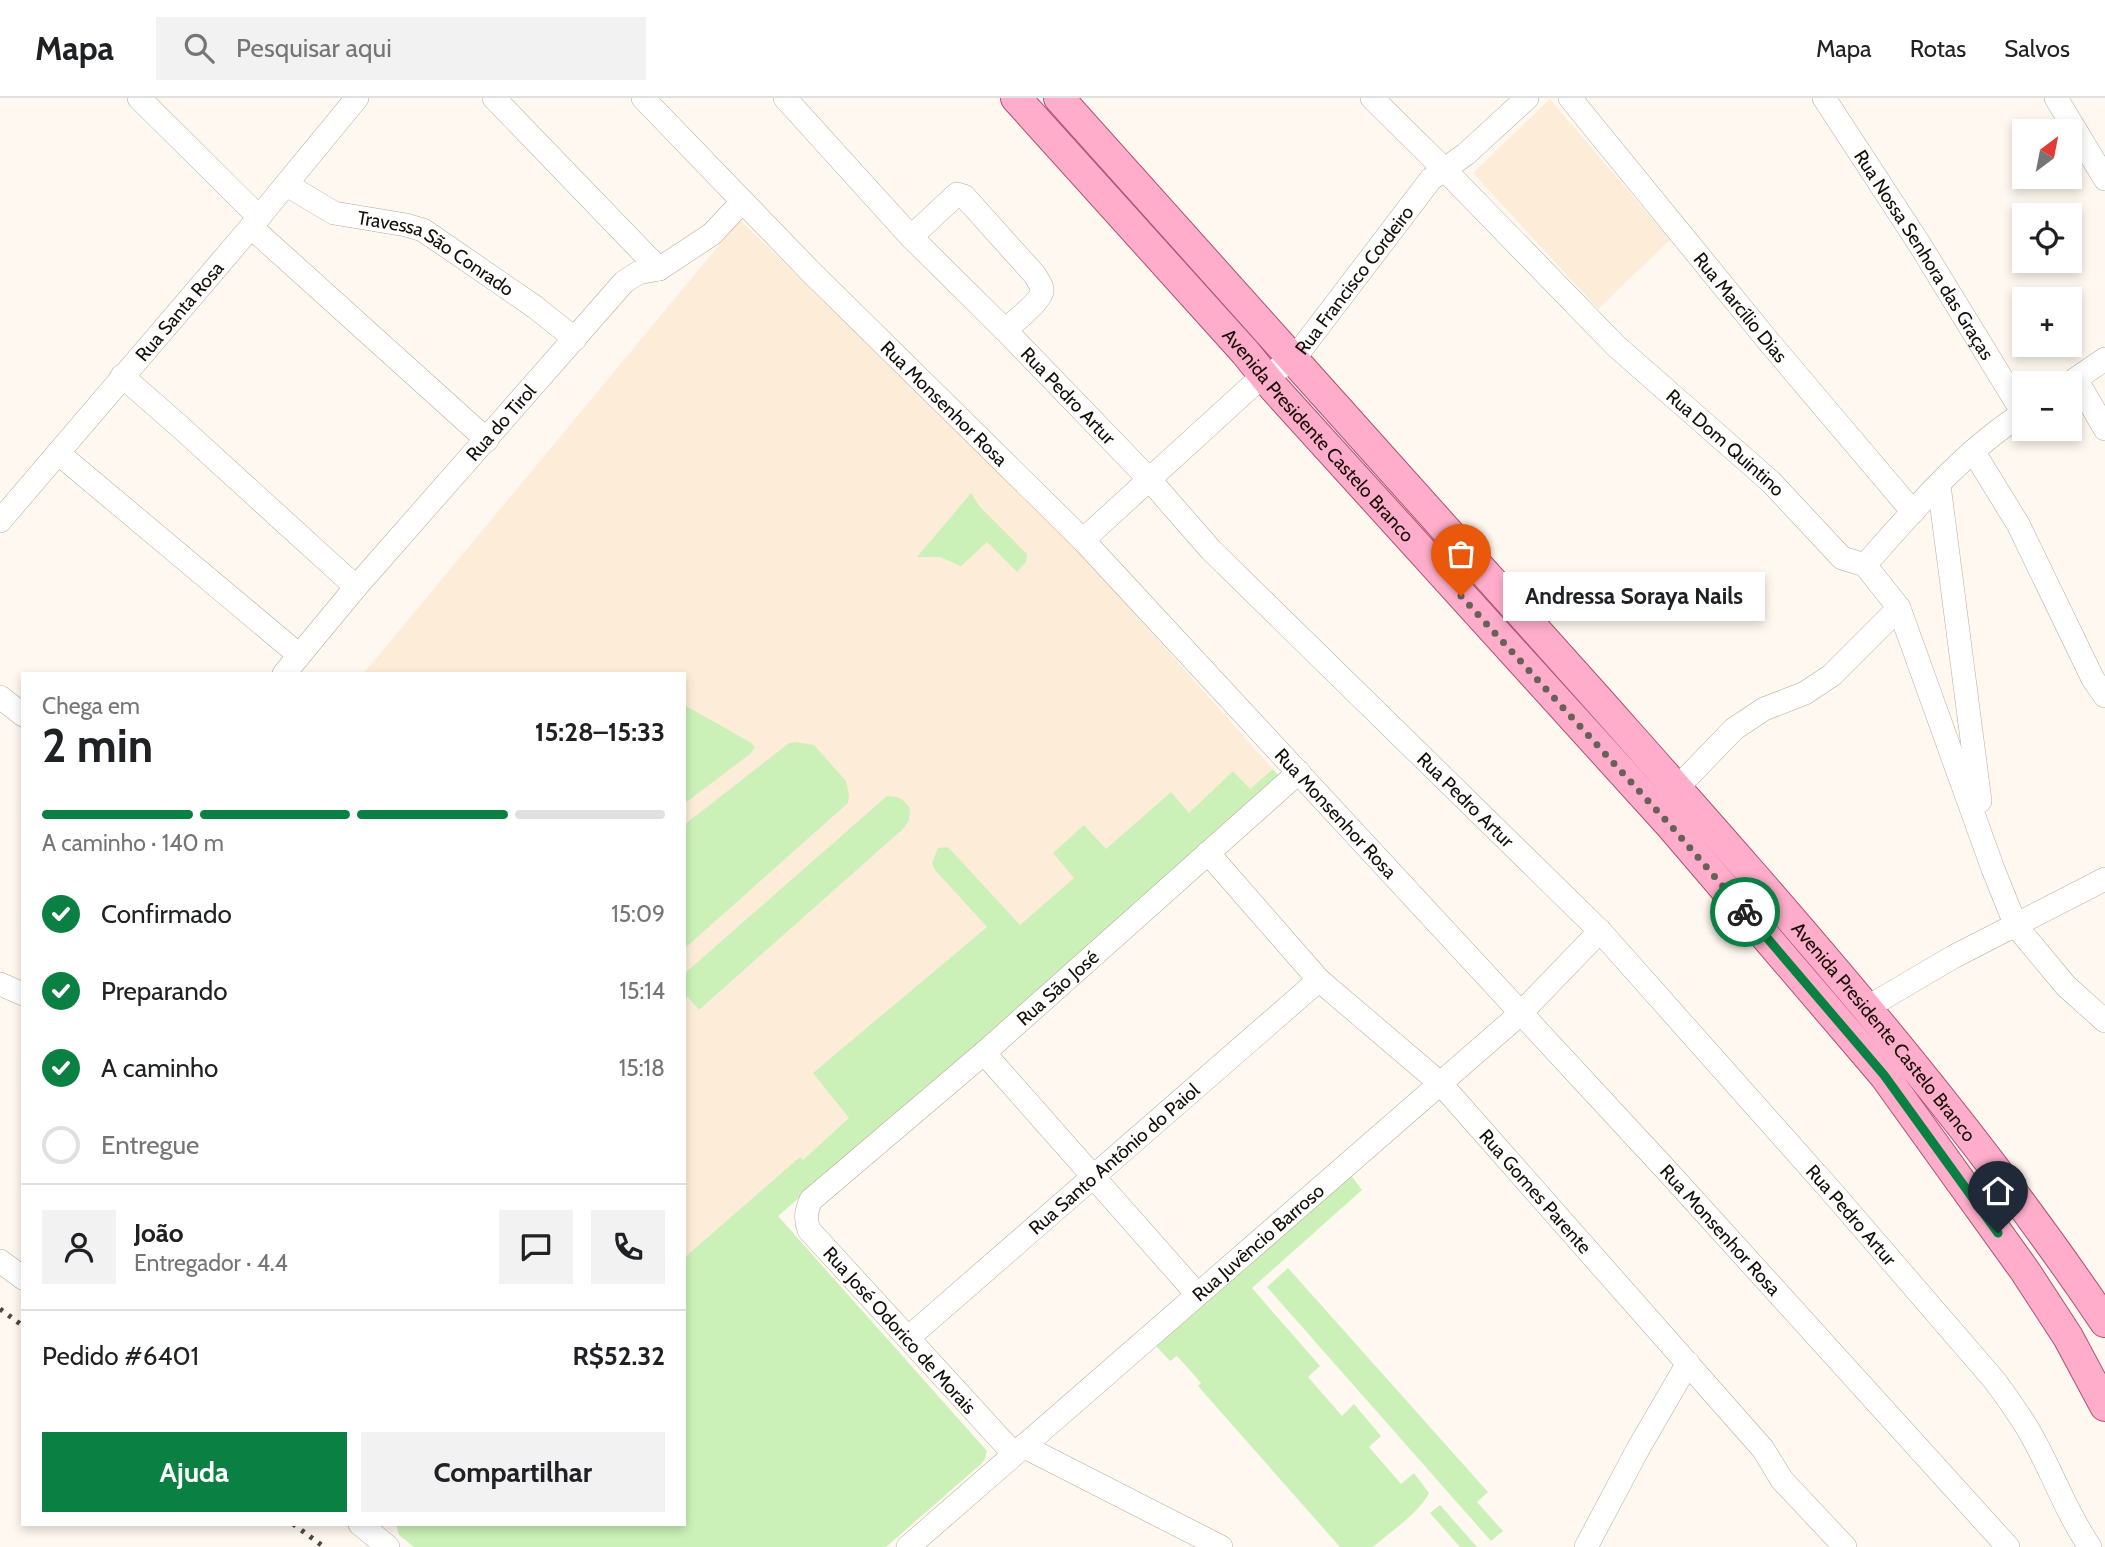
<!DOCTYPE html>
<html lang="pt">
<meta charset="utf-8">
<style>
body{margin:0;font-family:Cabin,sans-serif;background:#f2f2f2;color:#202124;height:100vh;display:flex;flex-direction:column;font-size:26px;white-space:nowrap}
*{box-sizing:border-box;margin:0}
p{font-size:23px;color:#757577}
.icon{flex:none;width:38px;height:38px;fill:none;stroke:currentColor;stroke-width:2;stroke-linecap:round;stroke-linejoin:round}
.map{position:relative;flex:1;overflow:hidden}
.drawer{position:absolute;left:21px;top:574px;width:665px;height:854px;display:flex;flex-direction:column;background:#fff;border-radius:0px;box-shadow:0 4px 10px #0003}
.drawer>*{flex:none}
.needle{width:46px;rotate:32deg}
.controls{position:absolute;left:2012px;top:21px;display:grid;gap:14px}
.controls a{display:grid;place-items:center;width:70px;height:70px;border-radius:0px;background:#fff;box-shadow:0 4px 10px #0003;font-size:35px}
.pin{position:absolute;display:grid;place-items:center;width:60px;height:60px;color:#fff;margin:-72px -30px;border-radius:50% 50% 50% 0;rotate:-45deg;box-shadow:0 0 7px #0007}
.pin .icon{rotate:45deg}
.courier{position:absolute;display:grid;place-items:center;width:70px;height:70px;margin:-35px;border:5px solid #0b8043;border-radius:50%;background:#fff;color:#222;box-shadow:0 2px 9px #0007}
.bubble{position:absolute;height:49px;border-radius:0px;background:#fff;box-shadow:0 4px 10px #0003;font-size:23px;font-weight:700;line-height:49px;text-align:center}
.headline em{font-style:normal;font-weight:700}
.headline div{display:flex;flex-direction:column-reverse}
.headline{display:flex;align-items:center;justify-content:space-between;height:119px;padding:0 21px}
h1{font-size:46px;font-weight:700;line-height:52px}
.bar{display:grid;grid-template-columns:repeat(4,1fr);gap:10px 7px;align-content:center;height:84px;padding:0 21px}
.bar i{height:9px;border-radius:5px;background:#e0e0e0}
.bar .active{background:#0b8043}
.bar p{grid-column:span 4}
.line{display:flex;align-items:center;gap:18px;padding:0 21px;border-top:2px solid #e0e0e0}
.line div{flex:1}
.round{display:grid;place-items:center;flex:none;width:74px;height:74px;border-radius:0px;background:#f2f2f2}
ol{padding:0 21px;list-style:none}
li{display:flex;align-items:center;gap:21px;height:77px}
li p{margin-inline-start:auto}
li .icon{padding:7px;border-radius:50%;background:#0b8043;color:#fff;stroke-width:4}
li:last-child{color:#757577}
li i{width:38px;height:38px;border:4px solid #e0e0e0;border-radius:50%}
.action{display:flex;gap:14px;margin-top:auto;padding:14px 21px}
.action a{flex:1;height:80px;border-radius:0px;background:#0b8043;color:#fff;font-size:28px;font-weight:700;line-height:80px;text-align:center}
.action a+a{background:#f2f2f2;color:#202124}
header{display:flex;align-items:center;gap:42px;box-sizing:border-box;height:98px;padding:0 35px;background:#fff;border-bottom:2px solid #e0e0e0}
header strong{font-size:33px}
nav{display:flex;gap:38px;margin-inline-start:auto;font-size:24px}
.search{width:490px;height:63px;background:#f2f2f2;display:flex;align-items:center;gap:18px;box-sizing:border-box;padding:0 24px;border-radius:0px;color:#757577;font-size:26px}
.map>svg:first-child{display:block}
</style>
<header>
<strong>Mapa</strong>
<div class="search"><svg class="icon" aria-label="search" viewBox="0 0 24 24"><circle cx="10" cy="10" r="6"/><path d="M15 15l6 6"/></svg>Pesquisar aqui</div>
<nav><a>Mapa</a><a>Rotas</a><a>Salvos</a></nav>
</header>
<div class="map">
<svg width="2105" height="1449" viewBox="0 0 2105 1449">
<rect width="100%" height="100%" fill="#fef8f0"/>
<!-- built -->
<g fill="#fdedd8">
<polygon points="1550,1 1670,142 1598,211 1473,75"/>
<polygon points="740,122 1052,423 1280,679 1276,691 684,1198 684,576 363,576"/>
</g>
<!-- green -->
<g fill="#cbf1b8">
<polygon points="971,395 980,409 1027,456 1026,464 1017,474 987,444 961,468 940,459 917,459"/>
<polygon points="684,607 750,644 755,649 750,656 684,706"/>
<polygon points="796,644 814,647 846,683 849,698 848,705 684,851 684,727 789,645"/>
<polygon points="1273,671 1280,679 1276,691 778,1118 987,1353 985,1361 981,1366 886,1449 414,1449 399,1437 396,1426 684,1426 684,1160 800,1059 803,1062 849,1020 813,975 987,829 935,772 932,765 938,750 948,749 1020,827 1074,780 1053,755 1084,727 1106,751 1171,694 1189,715 1233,673 1250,691"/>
<path d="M887,698C899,698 904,701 910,711L909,722L904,730L699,912L688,899L684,900V876Z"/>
<path d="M1350,1076L1362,1092L1252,1190L1320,1268L1308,1279L1342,1318L1354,1306L1381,1338L1369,1349L1401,1386L1414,1375L1429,1395C1421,1413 1389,1435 1373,1449H1340L1198,1288L1201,1285L1177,1258L1170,1263L1156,1248Z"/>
<polygon points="1288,1170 1488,1394 1477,1404 1503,1433 1491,1443 1267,1189"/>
<polygon points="1440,1407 1477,1449 1460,1449 1430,1415"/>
</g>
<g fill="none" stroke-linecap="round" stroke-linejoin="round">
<!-- minor casing -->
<g stroke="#b9ab98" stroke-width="24">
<g id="minor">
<polyline points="139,0 259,119"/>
<polyline points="494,0 659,171"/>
<path id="s1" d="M643,0L810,173L1083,442L1670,1076L2008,1449"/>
<path id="s2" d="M785,0L911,139L1005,232L1149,381L1211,452L1600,833L1832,1094L1995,1283C2009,1302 2023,1321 2034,1342C2054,1378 2067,1416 2090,1449"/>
<path id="s3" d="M1372,0L1445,72L1616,248L1771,384L1842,460L1865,467L1899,510L1993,771L2016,828L2066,888L2105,923"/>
<path id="s4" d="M1570,0L1769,244L1913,414"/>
<path id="s5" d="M1824,0L1920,147L2023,315"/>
<polyline points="2056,0 2105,81"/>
<path id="s6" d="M287,87L334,115L406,127L423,132L535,209L575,241"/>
<polyline points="251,129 487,342"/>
<path d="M911,139L957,96L964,98L1035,177C1037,182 1043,188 1042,193C1041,203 1013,225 1005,232"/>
<polyline points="122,278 178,327 356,489"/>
<polyline points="2076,281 2105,331"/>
<polyline points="2070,285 2105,261"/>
<polyline points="1973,353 2018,426 2093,581 2105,598"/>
<polyline points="58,355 299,557"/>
<polyline points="1939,387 1980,703"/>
<path id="s7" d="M0,423L251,129L357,0"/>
<path id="s8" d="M1083,442L1257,283L1293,262L1431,81L1466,56L1527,0"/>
<path d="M1865,467C1914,412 1963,353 2025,314"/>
<path id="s9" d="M284,576L356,489L624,184L638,175L659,171L712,136L742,104"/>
<polyline points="0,599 23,617"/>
<polyline points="1677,690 1734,631 1764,611 1805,595 1832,577 1899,510"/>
<path id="s10" d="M1208,755L1319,882L1441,986L1763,1351L1782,1382L1845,1449"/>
<polyline points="0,886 23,896"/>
<polyline points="1868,909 1953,859 2105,781"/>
<polyline points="984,955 1197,1196"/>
<polyline points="0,1163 23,1180"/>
<path id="s11" d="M908,1240L1319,882"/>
<polyline points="1023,1348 1221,1449"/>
<path id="s12" d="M1014,1356L809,1132C805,1121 806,1113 811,1102L984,955L1299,674"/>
<polyline points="360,1426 388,1449"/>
<path id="s13" d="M908,1449L1520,916L1600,833"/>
<polyline points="1586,1449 1638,1351 1688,1265"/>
</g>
</g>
<!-- major casing -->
<g stroke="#ad526f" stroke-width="32">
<g id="major">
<path id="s14" d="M1016,0L1245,254L1274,290L1672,729L1884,977L2025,1173L2068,1239L2105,1308"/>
<path id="s15" d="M1059,0C1238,199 1415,398 1594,597C1773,799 1954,1000 2105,1224"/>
</g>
</g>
<!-- minor -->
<use href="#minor" stroke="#fff" stroke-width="23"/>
<!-- major -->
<use href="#major" stroke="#ffadca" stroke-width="30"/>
<!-- rail -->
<g stroke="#4d4740" stroke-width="5" stroke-dasharray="3.5 7" stroke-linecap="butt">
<polyline points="0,1211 23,1228"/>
<polyline points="293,1426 324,1449"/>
</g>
</g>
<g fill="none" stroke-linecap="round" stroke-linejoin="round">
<!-- done -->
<polyline stroke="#666159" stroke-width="7" stroke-dasharray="0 12.6" points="1461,498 1672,729 1745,814"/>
<!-- route -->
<polyline stroke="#0b8043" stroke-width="9" points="1745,814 1884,977 1998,1135"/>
</g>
<g text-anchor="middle" stroke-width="5" stroke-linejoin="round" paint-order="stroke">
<!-- street labels -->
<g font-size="19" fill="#140f08" stroke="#fff">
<text dy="7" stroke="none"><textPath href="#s5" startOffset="186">Rua Nossa Senhora das Graças</textPath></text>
<text dy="7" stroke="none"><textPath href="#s6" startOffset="166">Travessa São Conrado</textPath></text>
<text dy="7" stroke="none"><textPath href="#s8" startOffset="378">Rua Francisco Cordeiro</textPath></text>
<text dy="7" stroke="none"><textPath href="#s4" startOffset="270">Rua Marcílio Dias</textPath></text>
<text dy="7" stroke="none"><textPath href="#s7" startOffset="276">Rua Santa Rosa</textPath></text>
<text dy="7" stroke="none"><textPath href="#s2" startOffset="411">Rua Pedro Artur</textPath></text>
<text dy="7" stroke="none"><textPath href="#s1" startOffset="429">Rua Monsenhor Rosa</textPath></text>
<text dy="7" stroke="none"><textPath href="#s9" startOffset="332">Rua do Tirol</textPath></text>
<text dy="7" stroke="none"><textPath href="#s14" startOffset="453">Avenida Presidente Castelo Branco</textPath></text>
<text dy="7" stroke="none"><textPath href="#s3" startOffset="494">Rua Dom Quintino</textPath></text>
<text dy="7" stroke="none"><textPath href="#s2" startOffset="978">Rua Pedro Artur</textPath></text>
<text dy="7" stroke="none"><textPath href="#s1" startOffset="996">Rua Monsenhor Rosa</textPath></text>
<text dy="7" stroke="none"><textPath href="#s12" startOffset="660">Rua São José</textPath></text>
<text dy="7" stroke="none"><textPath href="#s15" startOffset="1246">Avenida Presidente Castelo Branco</textPath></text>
<text dy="7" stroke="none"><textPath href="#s11" startOffset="273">Rua Santo Antônio do Paiol</textPath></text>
<text dy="7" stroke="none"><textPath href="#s10" startOffset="472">Rua Gomes Parente</textPath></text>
<text dy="7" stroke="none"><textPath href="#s2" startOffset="1545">Rua Pedro Artur</textPath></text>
<text dy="7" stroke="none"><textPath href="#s1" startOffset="1563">Rua Monsenhor Rosa</textPath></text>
<text dy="7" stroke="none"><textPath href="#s13" startOffset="464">Rua Juvêncio Barroso</textPath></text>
<text transform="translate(900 1232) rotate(48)" y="7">Rua José Odorico de Morais</text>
</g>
</g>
</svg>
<div class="controls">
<a><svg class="needle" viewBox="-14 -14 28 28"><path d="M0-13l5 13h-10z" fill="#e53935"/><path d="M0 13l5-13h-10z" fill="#757577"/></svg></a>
<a><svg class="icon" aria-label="locate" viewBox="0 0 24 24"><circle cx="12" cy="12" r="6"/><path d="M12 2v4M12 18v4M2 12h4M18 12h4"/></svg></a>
<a>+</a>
<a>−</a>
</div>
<div class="pin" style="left:1461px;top:498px;background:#ea580c"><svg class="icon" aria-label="bag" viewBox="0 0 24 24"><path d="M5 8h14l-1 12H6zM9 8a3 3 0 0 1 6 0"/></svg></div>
<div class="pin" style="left:1998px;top:1135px;background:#1f2937"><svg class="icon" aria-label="home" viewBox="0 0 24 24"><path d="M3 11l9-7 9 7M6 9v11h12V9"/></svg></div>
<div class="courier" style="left:1745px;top:814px"><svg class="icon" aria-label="bike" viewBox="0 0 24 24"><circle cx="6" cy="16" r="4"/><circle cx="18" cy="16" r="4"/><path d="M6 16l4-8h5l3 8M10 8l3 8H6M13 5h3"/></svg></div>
<div class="bubble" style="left:1503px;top:474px;width:262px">Andressa Soraya Nails</div>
<section class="drawer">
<div class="headline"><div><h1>2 min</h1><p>Chega em</p></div><em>15:28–15:33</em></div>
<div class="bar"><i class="active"></i><i class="active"></i><i class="active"></i><i></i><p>A caminho · 140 m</p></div>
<ol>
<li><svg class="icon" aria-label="check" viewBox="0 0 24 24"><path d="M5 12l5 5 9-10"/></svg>Confirmado<p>15:09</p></li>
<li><svg class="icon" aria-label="check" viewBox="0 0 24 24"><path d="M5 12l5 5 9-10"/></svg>Preparando<p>15:14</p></li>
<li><svg class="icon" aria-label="check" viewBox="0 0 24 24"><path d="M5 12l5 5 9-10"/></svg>A caminho<p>15:18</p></li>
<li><i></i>Entregue</li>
</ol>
<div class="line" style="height:126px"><a class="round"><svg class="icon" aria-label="person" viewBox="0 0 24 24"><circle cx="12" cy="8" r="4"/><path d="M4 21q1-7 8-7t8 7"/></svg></a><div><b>João</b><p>Entregador · 4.4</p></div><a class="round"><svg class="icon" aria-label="chat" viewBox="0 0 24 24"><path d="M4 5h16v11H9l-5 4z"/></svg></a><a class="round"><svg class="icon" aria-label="phone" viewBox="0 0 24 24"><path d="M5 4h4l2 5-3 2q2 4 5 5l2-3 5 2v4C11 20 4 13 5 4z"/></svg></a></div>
<div class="line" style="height:91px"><div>Pedido #6401</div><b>R$52.32</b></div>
<div class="action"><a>Ajuda</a><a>Compartilhar</a></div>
</section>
</div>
